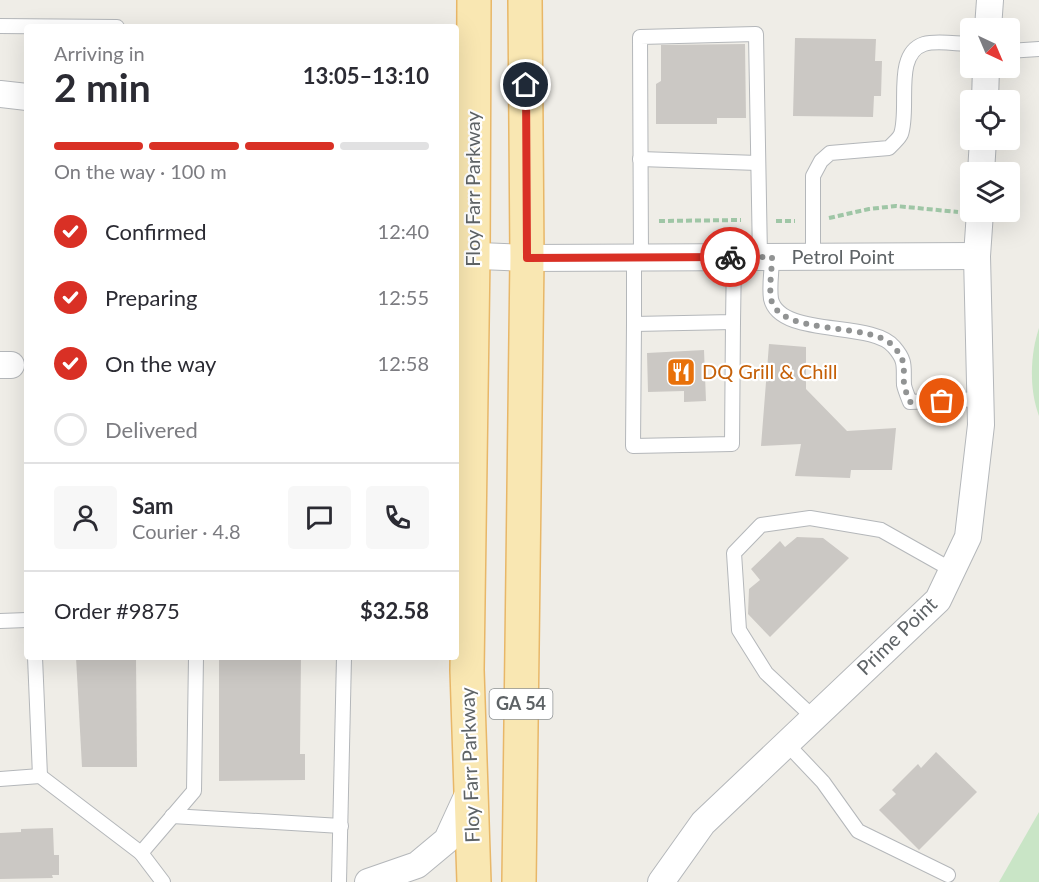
<!DOCTYPE html>
<meta charset="utf-8">
<style>
body{margin:0;font-family:Lato,sans-serif;background:#f7f7f7;color:#2b2b33;height:100vh;display:flex;flex-direction:column;font-size:22px;white-space:nowrap}
*{box-sizing:border-box;margin:0}
p{font-size:20px;color:#7c7c81}
.icon{flex:none;width:33px;height:33px;fill:none;stroke:currentColor;stroke-width:2;stroke-linecap:round;stroke-linejoin:round}
.map{position:relative;flex:1;overflow:hidden}
.panel{position:absolute;left:24px;top:24px;width:435px;height:636px;display:flex;flex-direction:column;background:#fff;border-radius:6px;box-shadow:0 6px 24px #0002}
.panel>*{flex:none}
.needle{width:39px;rotate:136deg}
.tools{position:absolute;left:960px;top:18px;display:grid;gap:12px}
.tools a{display:grid;place-items:center;width:60px;height:60px;border-radius:6px;background:#fff;box-shadow:0 6px 24px #0002;font-size:30px}
.pin{position:absolute;display:grid;place-items:center;width:51px;height:51px;color:#fff;margin:-26px;border:3px solid #fff;border-radius:50%;box-shadow:0 2px 6px #0007}
.courier{position:absolute;display:grid;place-items:center;width:60px;height:60px;margin:-30px;border:4px solid #d93025;border-radius:50%;background:#fff;color:#222;box-shadow:0 2px 8px #0007}
.headline em{font-style:normal;font-weight:700}
.headline div{display:flex;flex-direction:column-reverse}
.headline{display:flex;align-items:center;justify-content:space-between;height:102px;padding:0 30px}
h1{font-size:39px;font-weight:700;line-height:45px}
.bar{display:grid;grid-template-columns:repeat(4,1fr);gap:9px 6px;align-content:center;height:72px;padding:0 30px}
.bar i{height:8px;border-radius:4px;background:#e1e1e2}
.bar .on{background:#d93025}
.bar p{grid-column:span 4}
.line{display:flex;align-items:center;gap:15px;padding:0 30px;border-top:2px solid #e1e1e2}
.line div{flex:1}
.round{display:grid;place-items:center;flex:none;width:63px;height:63px;border-radius:6px;background:#f7f7f7}
ol{padding:0 30px;list-style:none}
li{display:flex;align-items:center;gap:18px;height:66px}
li p{margin-inline-start:auto}
li .icon{padding:6px;border-radius:50%;background:#d93025;color:#fff;stroke-width:4}
li:last-child{color:#7c7c81}
li i{width:33px;height:33px;border:3px solid #e1e1e2;border-radius:50%}
.map>svg:first-child{display:block}
</style>
<div class="map">
<svg width="1039" height="882" viewBox="0 0 1039 882">
<rect width="100%" height="100%" fill="#efede7"/>
<!-- green -->
<g fill="#c9e5c6">
<path d="M1039,328V416C1029,389 1030,355 1039,328Z"/>
<polygon points="1039,812 1039,882 999,882"/>
</g>
<!-- building -->
<g fill="#cbc8c4">
<polygon points="795,38 876,39 875,61 882,61 881,96 874,96 873,117 793,116"/>
<polygon points="745,44 746,118 717,118 717,124 656,124 656,84 661,81 661,45"/>
<polygon points="769,344 806,347 806,389 847,431 896,428 892,470 851,470 850,478 795,476 801,444 761,446"/>
<polygon points="704,350 706,401 684,402 684,391 648,392 647,353"/>
<polygon points="797,537 823,538 849,558 770,637 748,614 749,589 760,580 751,569 780,541 785,547"/>
<polygon points="76,657 136,657 137,767 82,767"/>
<polygon points="219,657 301,657 300,754 305,754 305,780 219,781"/>
<polygon points="936,752 977,792 919,850 879,810 896,794 892,790 918,764 921,768"/>
<polygon points="53,828 54,855 59,855 59,875 52,875 53,878 0,879 0,833 21,832 21,829"/>
</g>
<g fill="none" stroke-linecap="round" stroke-linejoin="round">
<!-- service casing -->
<g stroke="#b4b7ba" stroke-width="16">
<g id="service">
<polyline points="0,26 117,27"/>
<polyline points="1010,51 1039,49"/>
<polyline points="640,159 758,163"/>
<path d="M772,257C772,270 769,286 771,299C780,338 872,320 894,347C907,362 903,367 904,385C905,390 908,397 910,402L981,399"/>
<path d="M813,257V176L821,161L830,153L889,148C893,143 899,139 901,134C910,108 893,54 924,44C937,40 957,44 970,44"/>
<polyline points="634,258 634,324 733,322 734,257"/>
<polyline points="641,258 640,37 756,34 760,257"/>
<polyline points="634,324 633,446 732,444 733,322"/>
<polyline points="0,621 27,620"/>
<polyline points="35,657 40,776"/>
<polyline points="813,717 766,673 739,630 734,553 761,525 810,518 881,530 952,570"/>
<polyline points="786,743 823,782 858,831 948,875"/>
<polyline points="0,779 40,776 141,853"/>
<polyline points="172,816 341,826"/>
<polyline points="163,882 141,853 194,791 196,657"/>
<polyline points="339,882 344,657"/>
</g>
</g>
<!-- minor casing -->
<g stroke="#b4b7ba" stroke-width="28">
<g id="minor">
<polyline points="988,28 990,0"/>
<polyline points="0,94 27,97"/>
<polyline points="985,100 986,68"/>
<polyline points="981,172 983,140"/>
<polyline points="456,255 527,258 977,256"/>
<polyline points="0,365 11,365"/>
<polyline points="368,882 417,865 447,840 469,792"/>
<polyline points="661,882 703,823 938,600 968,537 981,425 977,256 980,212"/>
</g>
</g>
<!-- primary casing -->
<g stroke="#e8b768" stroke-width="36">
<g id="primary">
<polyline points="474,0 473,256 467,670 474,882"/>
<polyline points="519,882 527,258 525,0"/>
</g>
</g>
<!-- path -->
<g stroke="#9fc6a6" stroke-width="4" stroke-dasharray="6 3" stroke-linecap="butt">
<polyline points="829,218 869,209 896,206 958,212"/>
<polyline points="659,221 741,220"/>
<polyline points="776,221 795,221"/>
</g>
<!-- service -->
<use href="#service" stroke="#fff" stroke-width="14"/>
<!-- minor -->
<use href="#minor" stroke="#fff" stroke-width="26"/>
<!-- primary -->
<use href="#primary" stroke="#f9e7b2" stroke-width="33"/>
</g>
<g fill="none" stroke-linecap="round" stroke-linejoin="round">
<!-- done -->
<path stroke="#919393" stroke-width="6" stroke-dasharray="0 10.8" d="M730,257H772C772,270 769,286 771,299C780,338 872,320 894,347C907,362 903,367 904,385C905,390 908,397 910,402L942,401"/>
<!-- route -->
<polyline stroke="#d93025" stroke-width="8" points="526,85 527,258 730,257"/>
</g>
<!-- icons -->
<defs>
<g id="restaurant-square" transform="scale(1.5)"><rect x="-9" y="-9" width="18" height="18" rx="4" fill="#e8710a" stroke="#fff"/><path d="M-5-6h1v4h1v-4h1v4h1v-4h1v5L-1.5 .5V6h-2V.5L-5-1ZM5-6V6H3V1.5H1.5Q1.5-4 5-6Z" fill="#fff"/></g>
</defs>
<g fill-rule="evenodd">
<use href="#restaurant-square" x="681" y="372"/>
</g>
<g text-anchor="middle" stroke-width="4.5" stroke-linejoin="round" paint-order="stroke">
<!-- shield labels -->
<rect fill="#fff" stroke="#8e9294" stroke-width="1.5" x="489.5" y="689" width="63" height="30" rx="4.5"/>
<g font-size="18" font-weight="bold" fill="#5e6366">
<text x="521" y="710">GA 54</text>
</g>
<!-- street labels -->
<g font-size="20" fill="#5e6366" stroke="#fff">
<text transform="translate(473 189) rotate(-90)" y="7">Floy Farr Parkway</text>
<text x="843" y="264">Petrol Point</text>
<text transform="translate(897 636) rotate(-44)" y="7">Prime Point</text>
<text transform="translate(470 765) rotate(-92)" y="7">Floy Farr Parkway</text>
</g>
<!-- food labels -->
<g font-size="20" fill="#c56008" stroke="#fff" text-anchor="start">
<text x="702" y="379">DQ Grill &amp; Chill</text>
</g>
</g>
</svg>
<div class="tools">
<a><svg class="needle" viewBox="-14 -14 28 28"><path d="M0-13l5 13h-10z" fill="#e53935"/><path d="M0 13l5-13h-10z" fill="#7c7c81"/></svg></a>
<a><svg class="icon" aria-label="locate" viewBox="0 0 24 24"><circle cx="12" cy="12" r="6"/><path d="M12 2v4M12 18v4M2 12h4M18 12h4"/></svg></a>
<a><svg class="icon" aria-label="layers" viewBox="0 0 24 24"><path d="M12 4l9 5-9 5-9-5zM3 14l9 5 9-5"/></svg></a>
</div>
<div class="pin" style="left:942px;top:401px;background:#ea580c"><svg class="icon" aria-label="bag" viewBox="0 0 24 24"><path d="M5 8h14l-1 12H6zM9 8a3 3 0 0 1 6 0"/></svg></div>
<div class="pin" style="left:526px;top:85px;background:#1f2937"><svg class="icon" aria-label="home" viewBox="0 0 24 24"><path d="M3 11l9-7 9 7M6 9v11h12V9"/></svg></div>
<div class="courier" style="left:730px;top:257px"><svg class="icon" aria-label="bike" viewBox="0 0 24 24"><circle cx="6" cy="16" r="4"/><circle cx="18" cy="16" r="4"/><path d="M6 16l4-8h5l3 8M10 8l3 8H6M13 5h3"/></svg></div>
<section class="panel">
<div class="headline"><div><h1>2 min</h1><p>Arriving in</p></div><em>13:05–13:10</em></div>
<div class="bar"><i class="on"></i><i class="on"></i><i class="on"></i><i></i><p>On the way · 100 m</p></div>
<ol>
<li><svg class="icon" aria-label="check" viewBox="0 0 24 24"><path d="M5 12l5 5 9-10"/></svg>Confirmed<p>12:40</p></li>
<li><svg class="icon" aria-label="check" viewBox="0 0 24 24"><path d="M5 12l5 5 9-10"/></svg>Preparing<p>12:55</p></li>
<li><svg class="icon" aria-label="check" viewBox="0 0 24 24"><path d="M5 12l5 5 9-10"/></svg>On the way<p>12:58</p></li>
<li><i></i>Delivered</li>
</ol>
<div class="line" style="height:108px"><a class="round"><svg class="icon" aria-label="person" viewBox="0 0 24 24"><circle cx="12" cy="8" r="4"/><path d="M4 21q1-7 8-7t8 7"/></svg></a><div><b>Sam</b><p>Courier · 4.8</p></div><a class="round"><svg class="icon" aria-label="chat" viewBox="0 0 24 24"><path d="M4 5h16v11H9l-5 4z"/></svg></a><a class="round"><svg class="icon" aria-label="phone" viewBox="0 0 24 24"><path d="M5 4h4l2 5-3 2q2 4 5 5l2-3 5 2v4C11 20 4 13 5 4z"/></svg></a></div>
<div class="line" style="height:78px"><div>Order #9875</div><b>$32.58</b></div>
</section>
</div>
